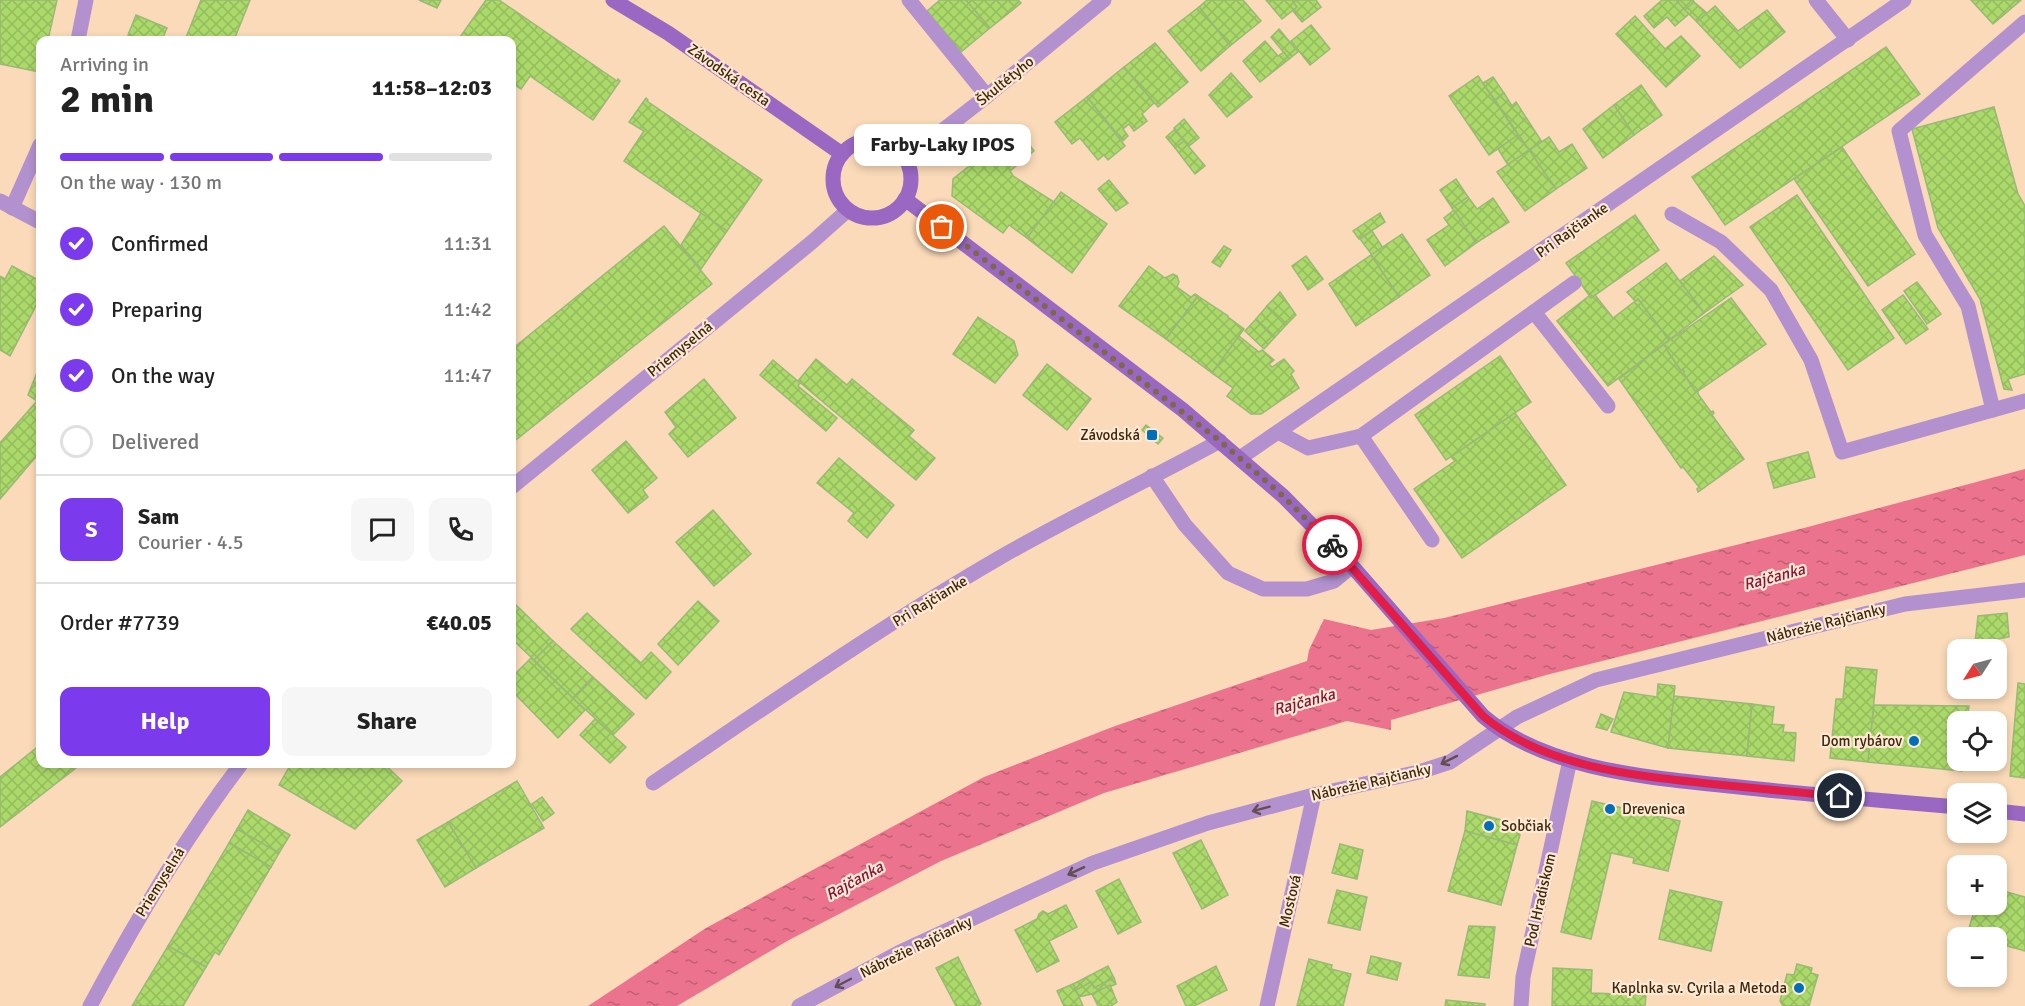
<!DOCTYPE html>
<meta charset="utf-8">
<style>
body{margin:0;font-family:Signika,sans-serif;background:#f6f6f6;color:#222;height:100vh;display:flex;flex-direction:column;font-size:22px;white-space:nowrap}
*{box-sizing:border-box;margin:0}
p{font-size:20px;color:#767676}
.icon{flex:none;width:33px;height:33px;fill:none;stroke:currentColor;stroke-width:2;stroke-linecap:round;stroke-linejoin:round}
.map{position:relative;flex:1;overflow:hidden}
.drawer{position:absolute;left:36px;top:36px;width:480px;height:732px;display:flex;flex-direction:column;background:#fff;border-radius:12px;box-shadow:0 3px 9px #0003}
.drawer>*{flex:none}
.needle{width:39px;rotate:234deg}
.fabs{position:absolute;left:1947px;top:639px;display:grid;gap:12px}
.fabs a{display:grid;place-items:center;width:60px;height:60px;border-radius:12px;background:#fff;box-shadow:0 3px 9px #0003;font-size:30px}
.pin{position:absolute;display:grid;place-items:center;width:51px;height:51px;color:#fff;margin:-26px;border:3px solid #fff;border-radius:50%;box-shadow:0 2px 6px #0007}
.courier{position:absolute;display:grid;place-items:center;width:60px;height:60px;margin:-30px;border:4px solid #e11d48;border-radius:50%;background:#fff;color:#222;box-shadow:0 2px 8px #0007}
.bubble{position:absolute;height:42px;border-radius:12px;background:#fff;box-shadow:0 3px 9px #0003;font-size:20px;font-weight:800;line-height:42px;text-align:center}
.overview em{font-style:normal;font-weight:800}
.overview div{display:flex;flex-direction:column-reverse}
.overview{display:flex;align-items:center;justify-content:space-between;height:102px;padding:0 24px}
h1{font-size:39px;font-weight:800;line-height:45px}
.bar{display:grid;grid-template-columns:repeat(4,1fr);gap:9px 6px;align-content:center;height:72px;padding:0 24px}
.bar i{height:8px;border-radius:4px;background:#e0e0e0}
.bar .current{background:#7c3aed}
.bar p{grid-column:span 4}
.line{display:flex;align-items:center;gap:15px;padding:0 24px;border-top:2px solid #e0e0e0}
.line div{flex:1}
.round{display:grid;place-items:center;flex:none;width:63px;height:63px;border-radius:12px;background:#f6f6f6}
ol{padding:0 24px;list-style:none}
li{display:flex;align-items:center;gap:18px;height:66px}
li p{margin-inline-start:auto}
li .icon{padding:6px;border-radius:50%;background:#7c3aed;color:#fff;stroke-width:4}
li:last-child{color:#767676}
li i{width:33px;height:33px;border:3px solid #e0e0e0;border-radius:50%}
.primary-button{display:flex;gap:12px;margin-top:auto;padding:12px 24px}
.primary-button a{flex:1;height:69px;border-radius:12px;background:#7c3aed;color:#fff;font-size:24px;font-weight:800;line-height:69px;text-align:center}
.primary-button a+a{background:#f6f6f6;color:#222}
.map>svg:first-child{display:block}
</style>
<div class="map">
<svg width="2025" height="1006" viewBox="0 0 2025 1006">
<defs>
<pattern id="water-ripples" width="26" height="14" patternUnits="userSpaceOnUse" patternTransform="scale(1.5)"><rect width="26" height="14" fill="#ec738d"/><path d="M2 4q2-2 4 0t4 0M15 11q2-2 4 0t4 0" fill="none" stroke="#c05e72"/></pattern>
<pattern id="building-cross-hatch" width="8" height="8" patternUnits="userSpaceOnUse" patternTransform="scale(1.5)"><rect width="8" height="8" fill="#abda6b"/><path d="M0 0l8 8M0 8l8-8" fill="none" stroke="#94bb5c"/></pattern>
</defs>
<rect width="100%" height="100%" fill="#fadab8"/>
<!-- water -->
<polygon fill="url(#water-ripples)" points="2025,469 2025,555 1546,675 1391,720 1391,730 1347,721 1104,793 941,861 789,940 677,1006 588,1006 706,928 984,777 1115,726 1307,661 1309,650 1324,619 1371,630 1444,618 1804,528"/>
<!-- building -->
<g fill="url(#building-cross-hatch)" stroke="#9ab876" stroke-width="1.5">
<polygon points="0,0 57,0 48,40 40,40 40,72 0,64"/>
<polygon points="201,0 250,0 234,40 185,40"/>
<polygon points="419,0 441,0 437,8"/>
<polygon points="486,0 499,0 617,81 618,79 620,81 593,120 530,76 521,89 512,83 512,40 458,40"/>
<polygon points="940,0 966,0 990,28 961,52 927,11"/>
<polygon points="966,0 1018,0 1021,3 990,28"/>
<polygon points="1207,0 1243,0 1261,21 1230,46 1199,7"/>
<polygon points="1266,0 1293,0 1297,7 1282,19"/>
<polygon points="1292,0 1316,0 1321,7 1302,22 1293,11 1297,7"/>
<polygon points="1662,0 1676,0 1689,14 1675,26 1667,17 1654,28 1644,16"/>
<polygon points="1676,0 1693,0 1694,2 1685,10"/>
<polygon points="1971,0 2021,0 1993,24"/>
<polygon points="1694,2 1707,13 1697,22 1685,10"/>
<polygon points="1715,6 1738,31 1767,10 1785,32 1740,68 1697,22"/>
<polygon points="1199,7 1230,46 1201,71 1168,31"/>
<polygon points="136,15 167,28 162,40 141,40 128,35"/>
<polygon points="1635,16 1665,49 1681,36 1700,56 1666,87 1616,34"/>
<polygon points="1311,25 1330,49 1310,65 1291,41"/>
<polygon points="1279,29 1298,52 1289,59 1271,37"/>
<polygon points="1265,41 1278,56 1284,52 1289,59 1260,82 1243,61"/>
<polygon points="1155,43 1188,82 1158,107 1124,67"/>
<polygon points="1886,47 1920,94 1725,225 1692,177"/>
<polygon points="1124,67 1154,103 1142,114 1147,121 1134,131 1129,124 1123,129 1128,136 1123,141 1087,97"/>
<polygon points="1231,73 1252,97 1227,117 1209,95"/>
<polygon points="1478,76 1518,135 1489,155 1449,96"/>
<polygon points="1493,77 1504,93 1495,100 1483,83"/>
<polygon points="1641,85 1662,115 1634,135 1614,105"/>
<polygon points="1504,93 1512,106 1516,102 1542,142 1529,150 1495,100"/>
<polygon points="1087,97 1125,146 1108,160 1104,155 1098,160 1080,138 1072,144 1055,122"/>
<polygon points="646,98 648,100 647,101 762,180 727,231 624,161 644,131 629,122"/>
<polygon points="1614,105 1634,135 1603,158 1583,129"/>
<polygon points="1994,107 2018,194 2025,206 2025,374 2008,379 2012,390 2004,389 1980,299 1938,228 1912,129"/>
<polygon points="1184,119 1199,138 1189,146 1174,128"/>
<polygon points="1017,128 1034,151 1010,171 1013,176 1054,202 1027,238 1009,225 1003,233 952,196 953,179"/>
<polygon points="1175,129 1184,141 1175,148 1166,137"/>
<polygon points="1518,135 1529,150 1508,165 1498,149"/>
<polygon points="1549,137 1559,152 1572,144 1587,168 1556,189 1529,150"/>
<polygon points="1184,141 1205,166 1195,174 1175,148"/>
<polygon points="1842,147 1915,254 1868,286 1794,179"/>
<polygon points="1529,150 1556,189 1525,211 1497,172"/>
<polygon points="1456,179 1468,197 1452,208 1440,190"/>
<polygon points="1109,180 1128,203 1116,211 1098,189"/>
<polygon points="1061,192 1107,224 1072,273 1027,238"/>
<polygon points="1797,195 1894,338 1848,370 1750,227"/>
<polygon points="1468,197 1477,209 1493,198 1509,222 1476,243 1452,208"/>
<polygon points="1454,210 1476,243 1445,266 1427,240 1449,225 1444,218"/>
<polygon points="701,213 727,231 701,269 681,245"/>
<polygon points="1380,213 1385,222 1359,239 1353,231"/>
<polygon points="1635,215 1659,250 1591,298 1566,263"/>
<polygon points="664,226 712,284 512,443 512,349"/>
<polygon points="1372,231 1383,248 1372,255 1360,239"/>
<polygon points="1402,234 1430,275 1399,297 1371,255"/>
<polygon points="1224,246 1231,250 1220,267 1212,262"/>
<polygon points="1371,255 1399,297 1356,326 1329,284"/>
<polygon points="1306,256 1323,279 1308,290 1292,266"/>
<polygon points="1714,256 1743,285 1704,313 1680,281"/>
<polygon points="1666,263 1704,313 1669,340 1638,299 1635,301 1627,292"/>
<polygon points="12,266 40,281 40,298 10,356 0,350 0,276 5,279"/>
<polygon points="1149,266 1165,278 1173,274 1177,276 1179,282 1177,287 1191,297 1195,294 1198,296 1166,339 1119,306"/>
<polygon points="1917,282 1941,314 1927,324 1904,291"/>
<polygon points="1280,292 1296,315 1287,324 1267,306"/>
<polygon points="1595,295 1613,318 1638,299 1669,340 1608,386 1557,321 1589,296 1591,298"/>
<polygon points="1903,295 1928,329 1906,344 1882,310"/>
<polygon points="1198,296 1228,316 1228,317 1244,329 1212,373 1166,339"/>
<polygon points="1731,298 1766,344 1698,391 1695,391 1683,373 1684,372 1683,369 1681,371 1666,349 1667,348 1663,345"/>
<polygon points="1267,306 1287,324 1275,337 1256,319"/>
<polygon points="978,317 1014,341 1018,355 995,383 953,354"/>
<polygon points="1256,319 1275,337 1264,349 1245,331"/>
<polygon points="1239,336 1259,352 1262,350 1274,360 1269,364 1272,367 1284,359 1294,371 1291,374 1299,388 1261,414 1251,414 1227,396 1233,388 1212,373"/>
<polygon points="1663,345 1667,348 1666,349 1681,371 1683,369 1684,372 1683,373 1695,391 1698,391 1698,394 1711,412 1713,411 1714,413 1712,415 1744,459 1698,492 1697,489 1699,487 1683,467 1681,468 1619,379"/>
<polygon points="1500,356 1531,402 1446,460 1415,415"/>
<polygon points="816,359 847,385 852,379 914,430 909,436 935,458 916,480 798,381"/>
<polygon points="773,360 800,383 798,386 837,418 826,431 760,375"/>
<polygon points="1047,364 1091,399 1067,430 1023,395"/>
<polygon points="40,365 40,403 28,395"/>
<polygon points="704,379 736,418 688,457 669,434 676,427 665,412"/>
<polygon points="37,401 40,403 40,452 0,499 0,443"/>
<polygon points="1515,413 1566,485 1462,558 1414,489 1455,461 1451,457"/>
<polygon points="1146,425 1163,438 1158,444 1142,430"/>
<polygon points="626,441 657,478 643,490 648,497 628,513 592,470"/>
<polygon points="1808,452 1815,477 1774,488 1767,463"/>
<polygon points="839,458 894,505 867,538 848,521 854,513 817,483"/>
<polygon points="713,510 751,554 714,586 676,542"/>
<polygon points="698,601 719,621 678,665 658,644"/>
<polygon points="515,604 553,641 534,660 512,639 512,607"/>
<polygon points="587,613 641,663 651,652 671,672 646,699 571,629"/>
<polygon points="2007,613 2009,637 1975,643 1978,616"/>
<polygon points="553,641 593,677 573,698 534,660"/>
<polygon points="531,658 585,710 558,738 512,691 512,677"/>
<polygon points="1846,667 1877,670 1868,762 1830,758 1836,699 1843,699"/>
<polygon points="593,677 634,714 613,735 573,698"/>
<polygon points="2018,683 2025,684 2025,778 2010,776"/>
<polygon points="1658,684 1675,686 1668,748 1611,732 1624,692 1657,697"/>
<polygon points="1674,696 1752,704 1747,756 1668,748"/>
<polygon points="1752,704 1774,707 1772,724 1784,725 1783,732 1796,733 1794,761 1747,756"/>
<polygon points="1874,705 1969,706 1967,722 1958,722 1958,760 1963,760 1962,771 1868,762"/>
<polygon points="1601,714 1613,719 1607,730 1596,727"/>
<polygon points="595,719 626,747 610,763 580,735"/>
<polygon points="40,745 40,764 81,764 0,827 0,777"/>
<polygon points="291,764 384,764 402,781 355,829 279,785"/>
<polygon points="517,781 544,828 476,868 448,822"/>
<polygon points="542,797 554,813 543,821 532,804"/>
<polygon points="1592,801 1680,821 1668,871 1633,863 1634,858 1611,853 1591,939 1561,932"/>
<polygon points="248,810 290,835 279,853 237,829"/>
<polygon points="1467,811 1509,822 1520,835 1517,845 1465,831"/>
<polygon points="448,822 476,868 445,887 417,840"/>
<polygon points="237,829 279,853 271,867 229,843"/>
<polygon points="1465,831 1517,845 1501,905 1448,891"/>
<polygon points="1201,840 1228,895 1202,909 1173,853"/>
<polygon points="229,843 271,867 219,955 215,952 206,967 168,946"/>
<polygon points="1340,844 1363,850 1357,879 1332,873"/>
<polygon points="1119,879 1141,922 1118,934 1096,891"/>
<polygon points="1996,889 2025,897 2025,951 1996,943 1996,938 1976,938 1967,935 1976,904 1996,904"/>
<polygon points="1337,890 1367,897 1360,930 1328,923"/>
<polygon points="1670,890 1722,902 1711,951 1659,939"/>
<polygon points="1066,905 1077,927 1049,941 1059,961 1037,972 1015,930 1037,919 1039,914 1043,911 1048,914"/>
<polygon points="1469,926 1495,927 1489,978 1458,975"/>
<polygon points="168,946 206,967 183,1006 132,1006"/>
<polygon points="1371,956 1401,963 1397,980 1367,973"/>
<polygon points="958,957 981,1004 978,1006 956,1006 936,968"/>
<polygon points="1309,959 1332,965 1331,969 1351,974 1343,1006 1297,1006"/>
<polygon points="1797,964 1812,968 1811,973 1818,975 1809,1006 1783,1006 1780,1001 1787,974 1794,975"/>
<polygon points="1108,966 1114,978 1094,988 1091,982 1076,990 1073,984"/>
<polygon points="1216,966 1227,990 1194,1006 1186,1006 1177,986"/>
<polygon points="1553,968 1592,970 1591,993 1646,995 1645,1006 1552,1006"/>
<polygon points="1114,978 1116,984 1092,994 1079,997 1076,990 1091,982 1094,988"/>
<polygon points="1073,984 1079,997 1083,1006 1064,1006 1057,991"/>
<polygon points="1110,985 1117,1002 1111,1006 1098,1006 1092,994"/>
<polygon points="1446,1000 1485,1004 1485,1006 1445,1006"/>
</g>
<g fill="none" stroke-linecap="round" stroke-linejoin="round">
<!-- lane -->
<g stroke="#b291ce" stroke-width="15">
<polyline points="909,0 987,96"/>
<polyline points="78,40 86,0"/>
<polyline points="0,201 40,222"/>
<polyline points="12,208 40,145"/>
<polyline points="1672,214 1721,242 1771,290 1811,360 1842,452 2025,401"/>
<polyline points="1534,312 1608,406"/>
<polyline points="1993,410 1968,306 1925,235 1899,131 2025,22"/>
<polyline points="1278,432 1308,448 1361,436 1574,283"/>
<polyline points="1361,436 1432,540"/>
<polyline points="1152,476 1185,525 1228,573 1263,589 1307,589 1334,581 1352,566"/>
</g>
<!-- street -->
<g stroke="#b291ce" stroke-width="15">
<polyline points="1816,0 1848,40"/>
<polyline points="906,159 987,96 1104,0"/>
<polyline points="1240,458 1904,0"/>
<polyline points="512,487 812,242 848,210"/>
<path d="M653,783C767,706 880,627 999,558C1072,516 1147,481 1220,441"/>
<path d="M90,1006C135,922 183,840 241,764"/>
<polyline points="799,1006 900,952 1093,863 1208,823 1314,795 1419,772 1450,762 1517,717 1596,680 1905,604 2025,590"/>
<polyline points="1267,1006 1314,795"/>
<polyline points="1521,1006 1523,977 1570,760"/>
</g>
<!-- secondary -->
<g stroke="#9a68c3" stroke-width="15">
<polyline points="613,0 668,33 842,154"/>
<circle cx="872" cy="179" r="39"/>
<path d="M905,199L1183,410L1283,496L1352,566L1483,716C1548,772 1657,778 1739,787C1812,795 1885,801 1958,807"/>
<polyline points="1996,811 2025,814"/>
</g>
</g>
<!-- one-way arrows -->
<defs><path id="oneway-shaft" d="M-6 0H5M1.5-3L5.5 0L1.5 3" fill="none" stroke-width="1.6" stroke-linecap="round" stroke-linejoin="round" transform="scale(1.5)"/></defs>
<g stroke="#664d53">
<use href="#oneway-shaft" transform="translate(1449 760) rotate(153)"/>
<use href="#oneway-shaft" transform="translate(1261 809) rotate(165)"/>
<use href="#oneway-shaft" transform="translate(1076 871) rotate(155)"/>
<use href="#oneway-shaft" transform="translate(843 983) rotate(152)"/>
</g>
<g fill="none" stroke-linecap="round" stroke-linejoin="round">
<!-- done -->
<polyline stroke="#7f674b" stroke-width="6" stroke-dasharray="0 10.8" points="942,227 1220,441 1283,496 1332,545"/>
<!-- route -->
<path stroke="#e11d48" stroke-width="8" d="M1332,545L1483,716C1543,766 1629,775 1703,783C1749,788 1794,792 1840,796"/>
</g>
<!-- markers -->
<g fill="#006eb9" stroke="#ffe9d3" stroke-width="2">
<rect x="1146" y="429" width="12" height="12" rx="3"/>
<circle cx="1914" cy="741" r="6"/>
<circle cx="1610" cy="809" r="6"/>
<circle cx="1489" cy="826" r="6"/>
<circle cx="1799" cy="988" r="6"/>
</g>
<g text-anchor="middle" stroke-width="4.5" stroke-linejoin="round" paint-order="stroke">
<!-- street labels -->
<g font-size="15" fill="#3d2911" stroke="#ffe9d3">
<text transform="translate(729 75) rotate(35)" y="5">Závodská cesta</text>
<text transform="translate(1005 81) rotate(-39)" y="5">Škultétyho</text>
<text transform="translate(1572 230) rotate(-35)" y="5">Pri Rajčianke</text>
<text transform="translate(680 349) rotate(-39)" y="5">Priemyselná</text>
<text transform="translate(930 601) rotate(-31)" y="5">Pri Rajčianke</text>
<text transform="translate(1826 623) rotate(-14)" y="5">Nábrežie Rajčianky</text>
<text transform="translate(1371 782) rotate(-13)" y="5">Nábrežie Rajčianky</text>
<text transform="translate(160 882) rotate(-58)" y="5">Priemyselná</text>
<text transform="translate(1540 900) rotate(-77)" y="5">Pod Hradiskom</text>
<text transform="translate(1290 901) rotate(-77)" y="5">Mostová</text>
<text transform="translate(916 947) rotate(-26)" y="5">Nábrežie Rajčianky</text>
</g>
<!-- poi labels -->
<g font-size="15" fill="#3d2911" stroke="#ffe9d3" text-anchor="end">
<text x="1140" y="440">Závodská</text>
<text x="1902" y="746">Dom rybárov</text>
<text x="1622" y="814" text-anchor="start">Drevenica</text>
<text x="1501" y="831" text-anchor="start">Sobčiak</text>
<text x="1787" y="993">Kaplnka sv. Cyrila a Metoda</text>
</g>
<!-- water labels -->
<g font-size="16" font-style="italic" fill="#831639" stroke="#ffe9d3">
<text transform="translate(1774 576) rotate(-15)" y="6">Rajčanka</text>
<text transform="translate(1304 701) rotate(-15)" y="6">Rajčanka</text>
<text transform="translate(854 880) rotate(-29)" y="6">Rajčanka</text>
</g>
</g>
</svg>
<div class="fabs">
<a><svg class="needle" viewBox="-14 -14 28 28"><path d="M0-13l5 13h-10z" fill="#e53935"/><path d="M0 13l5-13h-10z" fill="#767676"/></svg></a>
<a><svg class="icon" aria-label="locate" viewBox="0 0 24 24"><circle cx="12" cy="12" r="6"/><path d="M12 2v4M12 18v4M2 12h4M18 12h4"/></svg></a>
<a><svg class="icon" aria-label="layers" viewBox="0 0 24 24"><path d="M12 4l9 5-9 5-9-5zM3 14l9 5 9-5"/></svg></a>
<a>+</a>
<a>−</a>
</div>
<div class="pin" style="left:942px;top:227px;background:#ea580c"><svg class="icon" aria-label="bag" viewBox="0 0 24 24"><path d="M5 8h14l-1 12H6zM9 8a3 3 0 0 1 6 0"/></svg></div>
<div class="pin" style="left:1840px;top:796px;background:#1f2937"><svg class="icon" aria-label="home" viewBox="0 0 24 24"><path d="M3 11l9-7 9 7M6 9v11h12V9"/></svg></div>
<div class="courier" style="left:1332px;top:545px"><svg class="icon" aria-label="bike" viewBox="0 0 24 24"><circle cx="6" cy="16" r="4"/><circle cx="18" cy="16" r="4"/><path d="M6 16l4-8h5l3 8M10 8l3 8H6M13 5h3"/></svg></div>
<div class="bubble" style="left:854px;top:124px;width:177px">Farby-Laky IPOS</div>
<section class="drawer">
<div class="overview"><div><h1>2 min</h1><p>Arriving in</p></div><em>11:58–12:03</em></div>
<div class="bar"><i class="current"></i><i class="current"></i><i class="current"></i><i></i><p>On the way · 130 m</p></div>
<ol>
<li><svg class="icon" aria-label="check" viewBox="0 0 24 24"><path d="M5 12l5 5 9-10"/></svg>Confirmed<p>11:31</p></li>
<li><svg class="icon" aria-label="check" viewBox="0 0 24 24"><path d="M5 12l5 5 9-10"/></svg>Preparing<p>11:42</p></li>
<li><svg class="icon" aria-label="check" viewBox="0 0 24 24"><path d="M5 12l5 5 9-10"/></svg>On the way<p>11:47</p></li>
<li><i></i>Delivered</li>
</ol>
<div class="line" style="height:108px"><b class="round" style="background:#7c3aed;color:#fff">S</b><div><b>Sam</b><p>Courier · 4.5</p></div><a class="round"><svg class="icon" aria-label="chat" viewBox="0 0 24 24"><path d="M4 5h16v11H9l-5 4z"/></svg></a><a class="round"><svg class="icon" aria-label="phone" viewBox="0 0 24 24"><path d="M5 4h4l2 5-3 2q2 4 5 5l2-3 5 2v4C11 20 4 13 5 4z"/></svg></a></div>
<div class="line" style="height:78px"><div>Order #7739</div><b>€40.05</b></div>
<div class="primary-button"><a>Help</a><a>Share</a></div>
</section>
</div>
